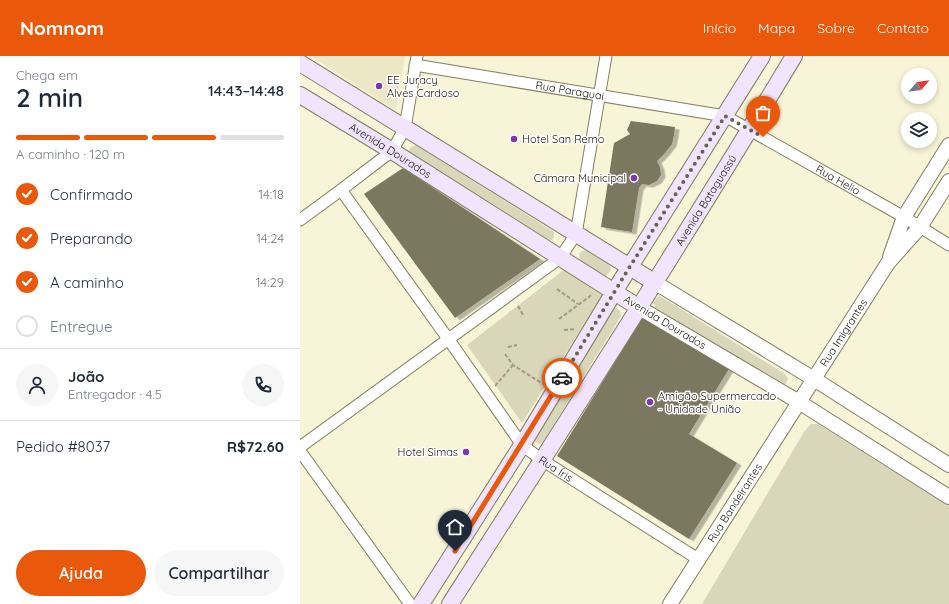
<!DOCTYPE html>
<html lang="pt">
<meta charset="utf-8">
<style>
body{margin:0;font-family:Quicksand,sans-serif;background:#f6f6f7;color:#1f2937;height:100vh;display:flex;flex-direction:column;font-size:15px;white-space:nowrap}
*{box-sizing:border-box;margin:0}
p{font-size:13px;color:#747a83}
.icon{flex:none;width:22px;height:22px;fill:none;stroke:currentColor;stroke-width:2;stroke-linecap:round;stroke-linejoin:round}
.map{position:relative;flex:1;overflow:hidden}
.sheet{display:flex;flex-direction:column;background:#fff;width:300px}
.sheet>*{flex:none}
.needle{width:26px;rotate:61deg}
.buttons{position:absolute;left:601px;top:12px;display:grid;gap:8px}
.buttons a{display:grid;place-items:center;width:36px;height:36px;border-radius:50%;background:#fff;box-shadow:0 2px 6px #0003;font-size:20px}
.pin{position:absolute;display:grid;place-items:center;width:34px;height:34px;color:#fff;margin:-41px -17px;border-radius:50% 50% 50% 0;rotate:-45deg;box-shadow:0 0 4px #0007}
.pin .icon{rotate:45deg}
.courier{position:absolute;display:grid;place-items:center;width:40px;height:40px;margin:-20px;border:3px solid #ea580c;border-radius:50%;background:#fff;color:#222;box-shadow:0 1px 5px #0007}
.headline em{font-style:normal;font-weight:600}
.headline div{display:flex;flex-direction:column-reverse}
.headline{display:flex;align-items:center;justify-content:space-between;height:68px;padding:0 16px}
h1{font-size:26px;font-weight:600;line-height:30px}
.bar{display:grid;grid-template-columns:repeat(4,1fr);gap:6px 4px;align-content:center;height:48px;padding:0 16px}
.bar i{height:5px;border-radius:3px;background:#e0e1e3}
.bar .on{background:#ea580c}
.bar p{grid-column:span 4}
.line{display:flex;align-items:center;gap:10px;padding:0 16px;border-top:1px solid #e0e1e3}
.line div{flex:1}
.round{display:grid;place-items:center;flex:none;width:42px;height:42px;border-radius:21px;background:#f6f6f7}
ol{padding:0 16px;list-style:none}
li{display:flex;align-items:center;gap:12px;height:44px}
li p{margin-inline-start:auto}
li .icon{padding:4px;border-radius:50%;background:#ea580c;color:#fff;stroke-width:4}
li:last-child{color:#747a83}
li i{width:22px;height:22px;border:2px solid #e0e1e3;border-radius:50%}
.button{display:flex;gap:8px;margin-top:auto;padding:8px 16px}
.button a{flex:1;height:46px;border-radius:24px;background:#ea580c;color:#fff;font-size:16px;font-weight:600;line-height:46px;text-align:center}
.button a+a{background:#f6f6f7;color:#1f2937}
header{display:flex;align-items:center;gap:24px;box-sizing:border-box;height:56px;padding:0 20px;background:#ea580c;color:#fff}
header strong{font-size:19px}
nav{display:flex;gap:22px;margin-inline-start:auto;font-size:14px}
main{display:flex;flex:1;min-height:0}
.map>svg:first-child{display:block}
</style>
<header>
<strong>Nomnom</strong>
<nav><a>Início</a><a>Mapa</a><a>Sobre</a><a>Contato</a></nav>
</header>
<main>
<section class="sheet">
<div class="headline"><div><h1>2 min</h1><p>Chega em</p></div><em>14:43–14:48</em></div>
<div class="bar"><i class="on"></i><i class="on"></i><i class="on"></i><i></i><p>A caminho · 120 m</p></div>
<ol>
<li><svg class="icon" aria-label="check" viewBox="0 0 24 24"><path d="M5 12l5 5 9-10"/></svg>Confirmado<p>14:18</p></li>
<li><svg class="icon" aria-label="check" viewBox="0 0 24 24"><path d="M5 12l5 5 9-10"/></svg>Preparando<p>14:24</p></li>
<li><svg class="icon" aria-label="check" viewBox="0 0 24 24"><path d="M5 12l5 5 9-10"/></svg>A caminho<p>14:29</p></li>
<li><i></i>Entregue</li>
</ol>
<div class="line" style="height:72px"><a class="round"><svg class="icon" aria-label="person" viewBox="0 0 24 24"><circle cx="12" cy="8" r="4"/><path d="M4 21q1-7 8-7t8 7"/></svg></a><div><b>João</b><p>Entregador · 4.5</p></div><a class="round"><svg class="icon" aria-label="phone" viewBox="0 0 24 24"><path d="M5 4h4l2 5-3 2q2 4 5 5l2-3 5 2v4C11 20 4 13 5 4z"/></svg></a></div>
<div class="line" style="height:52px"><div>Pedido #8037</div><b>R$72.60</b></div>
<div class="button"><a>Ajuda</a><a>Compartilhar</a></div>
</section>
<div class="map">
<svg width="649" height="548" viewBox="0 0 649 548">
<defs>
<filter id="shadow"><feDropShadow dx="4.5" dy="2.5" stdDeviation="0" flood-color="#0004"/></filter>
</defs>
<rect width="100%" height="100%" fill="#f7f4d8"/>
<!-- built -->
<polygon fill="#ece7c4" points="11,0 105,0 96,54 20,6"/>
<!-- green -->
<g fill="#d9d6b9">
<polygon points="116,89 254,176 254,181 252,184 248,184 110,100 108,96 111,91"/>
<polygon points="286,194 309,209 311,214 306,220 303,221 281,207 279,198 282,195"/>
<polygon points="265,213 302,239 222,367 167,289"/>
<polygon points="360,240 485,318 488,323 486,328 481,328 355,251 354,247 356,242"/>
<polygon points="313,252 317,252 320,255 321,260 243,386 239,388 234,385"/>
<polygon points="511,368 518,368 649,450 649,548 402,548 504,376"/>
</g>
<!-- building -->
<g fill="#7b775f" filter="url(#shadow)">
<polygon points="331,65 375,71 374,79 372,88 365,97 357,105 360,111 361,119 357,125 349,129 342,128 339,132 332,176 301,171 314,87 330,78 327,74"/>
<polygon points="103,112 240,203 155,262 64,138"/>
<polygon points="342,262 429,313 389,378 437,407 389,483 257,400"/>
</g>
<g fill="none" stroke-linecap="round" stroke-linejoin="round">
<!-- minor casing -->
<g stroke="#817e65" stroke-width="13">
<g id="minor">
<path id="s1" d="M115,9L425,60L604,161L649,189"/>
<path id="s2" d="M41,134L149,284L222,389L242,404L398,503"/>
<polyline points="0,164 41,134 92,95 105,72 117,0"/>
<polyline points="0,391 260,202 276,178 306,0"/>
<polyline points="0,395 110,548"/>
</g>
</g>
<!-- tertiary casing -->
<g stroke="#817e65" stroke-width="16">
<g id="tertiary">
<polyline points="590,201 604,161 649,89"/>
<polyline points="354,226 514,323 649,409"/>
<polyline points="338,251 499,346 649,441"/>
<path id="s3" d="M370,548L588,207L620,171L649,125"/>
</g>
</g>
<!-- secondary casing -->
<g stroke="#817e65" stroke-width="18">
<g id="secondary">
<polyline points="0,7 354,226"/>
<path id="s4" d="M0,39L92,95L338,251"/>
<polyline points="121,548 222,389 314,236 462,0"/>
<path id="s5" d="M150,548C266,367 383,185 494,0"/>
</g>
</g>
<!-- path -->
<g stroke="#9e9c87" stroke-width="2" stroke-dasharray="4 2" stroke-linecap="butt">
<polyline points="257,233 278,248"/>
<polyline points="218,250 223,259"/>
<polyline points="259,263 293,238"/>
<polyline points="264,274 276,273"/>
<polyline points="208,291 217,289"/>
<polyline points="205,298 213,309 243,328"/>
<polyline points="195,330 213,309"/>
</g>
<!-- minor -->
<use href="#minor" stroke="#fff" stroke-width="11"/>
<!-- tertiary -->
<use href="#tertiary" stroke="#fff" stroke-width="14"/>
<!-- secondary -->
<use href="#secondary" stroke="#f1e4fc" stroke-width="16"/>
</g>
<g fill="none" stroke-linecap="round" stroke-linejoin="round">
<!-- done -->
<polyline stroke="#656353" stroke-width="4" stroke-dasharray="0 7.2" points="262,322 329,212 425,60 463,81"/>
<!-- route -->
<polyline stroke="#ea580c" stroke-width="5" points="155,495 262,322"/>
</g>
<!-- markers -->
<g fill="#7c39ad" stroke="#fff" stroke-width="1.5">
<circle cx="79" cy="30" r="4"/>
<circle cx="214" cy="83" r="4"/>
<circle cx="334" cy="122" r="4"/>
<circle cx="350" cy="346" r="4"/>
<circle cx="166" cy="396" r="4"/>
</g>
<g text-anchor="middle" stroke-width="3" stroke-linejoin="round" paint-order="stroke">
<!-- poi labels -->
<g font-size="11" fill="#17150c" stroke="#fff" text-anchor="start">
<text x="87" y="28">EE Juracy<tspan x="87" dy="13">Alves Cardoso</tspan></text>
<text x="222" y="87">Hotel San Remo</text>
<text x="326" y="126" text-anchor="end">Câmara Municipal</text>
<text x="358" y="344">Amigão Supermercado<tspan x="358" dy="13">- Unidade União</tspan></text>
<text x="158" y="400" text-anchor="end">Hotel Simas</text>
</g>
<!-- street labels -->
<g font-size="11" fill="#17150c" stroke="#fff">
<text dy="4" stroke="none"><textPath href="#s1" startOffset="157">Rua Paraguai</textPath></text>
<text dy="4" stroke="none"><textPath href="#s4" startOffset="106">Avenida Dourados</textPath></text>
<text dy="4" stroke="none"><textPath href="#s1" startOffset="444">Rua Helio</textPath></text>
<text dy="4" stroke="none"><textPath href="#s5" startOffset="478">Avenida Bataguassú</textPath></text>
<text transform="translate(365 266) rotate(31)" y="4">Avenida Dourados</text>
<text dy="4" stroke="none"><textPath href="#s3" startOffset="322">Rua Imigrantes</textPath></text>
<text dy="4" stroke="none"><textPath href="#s2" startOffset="354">Rua Íris</textPath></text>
<text dy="4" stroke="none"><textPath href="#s3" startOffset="120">Rua Bandeirantes</textPath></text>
</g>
</g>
</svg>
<div class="buttons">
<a><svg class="needle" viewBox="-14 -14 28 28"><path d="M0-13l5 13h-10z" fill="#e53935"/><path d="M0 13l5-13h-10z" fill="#747a83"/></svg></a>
<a><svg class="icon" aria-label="layers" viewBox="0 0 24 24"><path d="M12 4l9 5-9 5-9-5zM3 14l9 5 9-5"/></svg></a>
</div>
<div class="pin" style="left:463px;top:81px;background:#ea580c"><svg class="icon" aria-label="bag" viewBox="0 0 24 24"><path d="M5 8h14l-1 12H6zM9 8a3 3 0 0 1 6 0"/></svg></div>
<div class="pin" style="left:155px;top:495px;background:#1f2937"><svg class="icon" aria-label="home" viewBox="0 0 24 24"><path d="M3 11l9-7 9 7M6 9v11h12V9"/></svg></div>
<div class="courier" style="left:262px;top:322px"><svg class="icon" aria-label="car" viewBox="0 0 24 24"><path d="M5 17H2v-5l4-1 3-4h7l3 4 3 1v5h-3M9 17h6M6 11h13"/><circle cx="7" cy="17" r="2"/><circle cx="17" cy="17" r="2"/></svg></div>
</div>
</main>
